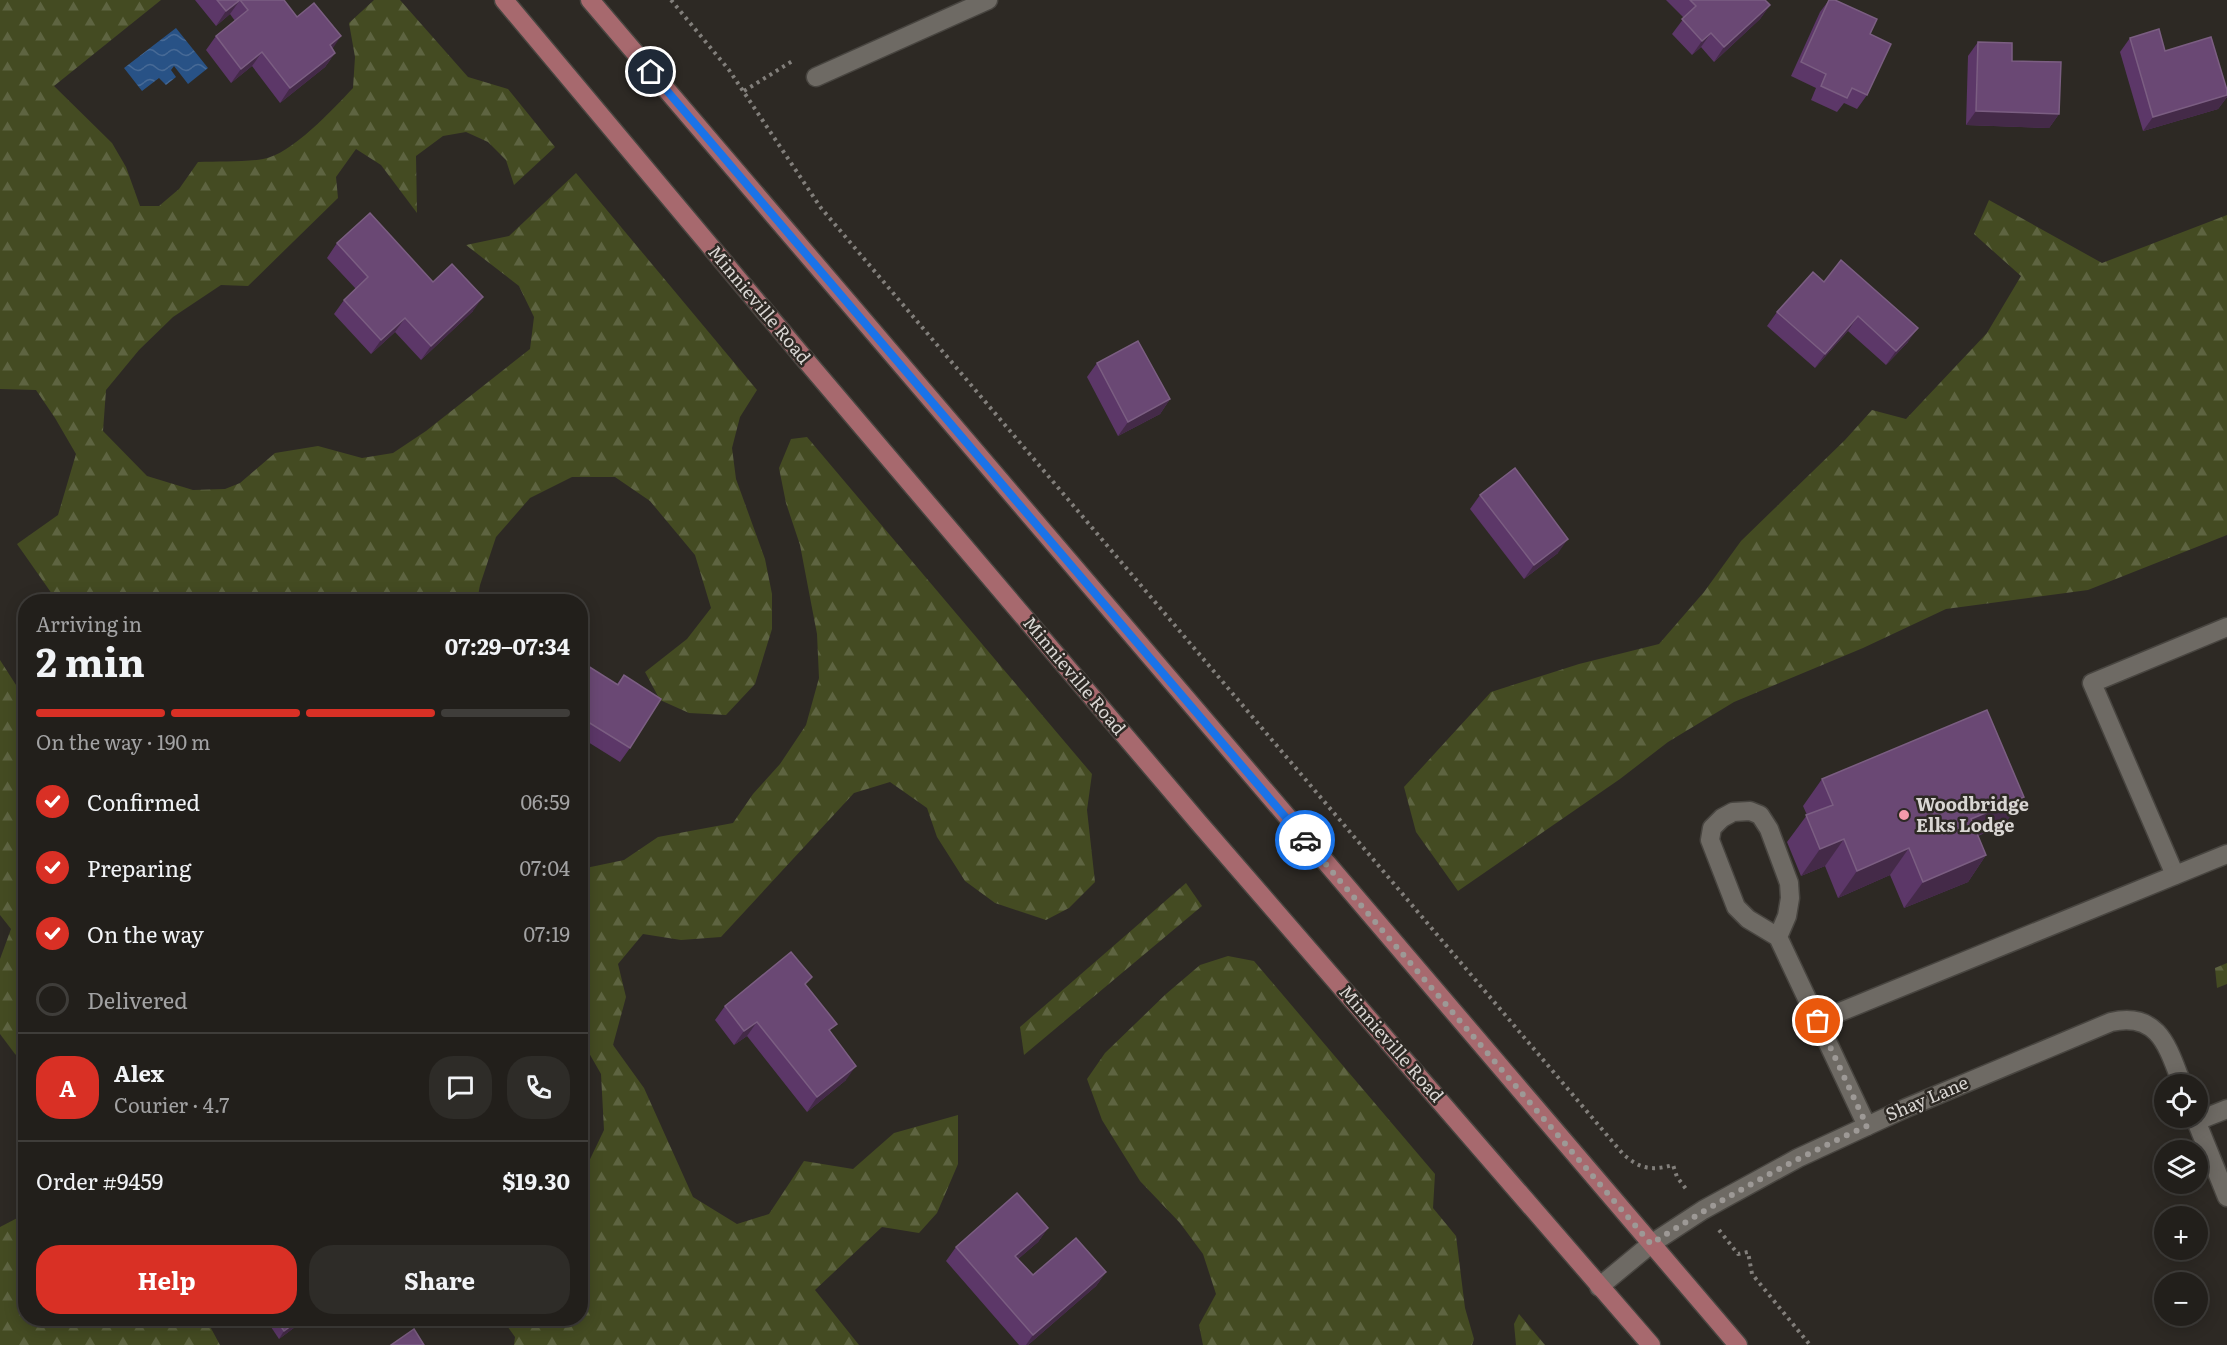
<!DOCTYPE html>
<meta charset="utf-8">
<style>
body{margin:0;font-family:Literata,serif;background:#2e2c28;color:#f1f3f6;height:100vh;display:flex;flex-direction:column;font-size:22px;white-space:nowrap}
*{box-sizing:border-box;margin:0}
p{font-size:20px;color:#a2a2a3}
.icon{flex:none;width:33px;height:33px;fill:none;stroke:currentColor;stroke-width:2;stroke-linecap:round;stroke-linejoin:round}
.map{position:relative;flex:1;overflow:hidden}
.side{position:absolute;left:18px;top:594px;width:570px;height:732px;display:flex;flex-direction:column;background:#221f1b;border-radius:24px;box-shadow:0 3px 15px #0003,0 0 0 2px #3f3d3a}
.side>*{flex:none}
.controls{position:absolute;left:2154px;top:1074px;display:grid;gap:12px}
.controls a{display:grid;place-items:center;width:54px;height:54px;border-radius:50%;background:#221f1b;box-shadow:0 3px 15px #0003,0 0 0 2px #3f3d3a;font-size:30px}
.pin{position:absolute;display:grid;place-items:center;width:51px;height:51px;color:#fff;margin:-26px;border:3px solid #fff;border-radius:50%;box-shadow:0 2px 6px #0007}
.courier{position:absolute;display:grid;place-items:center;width:60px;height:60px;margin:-30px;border:4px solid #1a73e8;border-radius:50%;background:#fff;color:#222;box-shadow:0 2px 8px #0007}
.headline em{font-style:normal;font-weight:700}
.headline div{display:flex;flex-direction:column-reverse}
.headline{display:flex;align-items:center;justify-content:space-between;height:102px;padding:0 18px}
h1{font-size:39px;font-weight:700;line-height:45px}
.bar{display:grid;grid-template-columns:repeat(4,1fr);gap:9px 6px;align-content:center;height:72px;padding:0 18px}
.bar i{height:8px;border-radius:4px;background:#3f3d3a}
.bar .current{background:#d93025}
.bar p{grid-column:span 4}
.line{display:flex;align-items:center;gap:15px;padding:0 18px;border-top:2px solid #3f3d3a}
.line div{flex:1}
.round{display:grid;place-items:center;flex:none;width:63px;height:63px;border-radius:24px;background:#2e2c28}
ol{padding:0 18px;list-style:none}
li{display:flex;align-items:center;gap:18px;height:66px}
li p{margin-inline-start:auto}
li .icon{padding:6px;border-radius:50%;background:#d93025;color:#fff;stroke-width:4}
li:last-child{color:#a2a2a3}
li i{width:33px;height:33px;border:3px solid #3f3d3a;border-radius:50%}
.button{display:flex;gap:12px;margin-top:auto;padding:12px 18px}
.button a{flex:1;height:69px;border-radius:24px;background:#d93025;color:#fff;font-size:24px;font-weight:700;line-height:69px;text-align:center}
.button a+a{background:#2e2c28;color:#f1f3f6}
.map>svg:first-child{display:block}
</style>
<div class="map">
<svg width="2227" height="1345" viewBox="0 0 2227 1345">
<defs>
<pattern id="forest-firs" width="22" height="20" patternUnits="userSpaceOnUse" patternTransform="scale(1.5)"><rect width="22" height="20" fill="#444b22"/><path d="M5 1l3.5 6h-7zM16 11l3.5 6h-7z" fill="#5e6441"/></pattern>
<pattern id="water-waves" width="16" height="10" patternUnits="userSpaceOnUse" patternTransform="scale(1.5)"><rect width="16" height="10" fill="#285286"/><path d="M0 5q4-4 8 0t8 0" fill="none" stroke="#476a96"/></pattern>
</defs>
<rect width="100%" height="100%" fill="#2d2924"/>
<!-- forest -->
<g fill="url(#forest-firs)">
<path d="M0,0H161L54,86L112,143L126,167L140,206H159L179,189L198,162C218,161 245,162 263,159C291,155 334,108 353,88L355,57L349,23L374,0H400L468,77L508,89L555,147L514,185L506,160L488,142L466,132L443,136L416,156L417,213L381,165L356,149L336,177L338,198L248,286L221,285L173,317L139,350L106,390L103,431L147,476L193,490L225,489L240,483L275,453L318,446L362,458L393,453L426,431L530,349L534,317L519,286L466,245L509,236L576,173L757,390L740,417L732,448L736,479L765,559L772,594V629L755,684L726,715L689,713L660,700L645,672L687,639L711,608L695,555L650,501L615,477H572L530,498L496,537L480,585L477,601H57L17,544L58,515L76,454L55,418L36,390L0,389Z"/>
<polygon points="1989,200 2102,263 2227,215 2227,535 2088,590 1946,609 1863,648 1734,702 1668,742 1620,779 1458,891 1416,832 1404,787 1491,692 1579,664 1659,644 1704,592 1741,541 1845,440 1872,410 1906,419 1987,333 2021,276 1974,234"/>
<polygon points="807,437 1092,774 1087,810 1095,882 1069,908 1046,920 995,903 965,881 937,837 927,808 890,782 854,793 721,937 681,940 643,934 618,964 626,997 613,1045 644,1088 693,1197 737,1224 769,1214 804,1161 853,1169 894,1133 958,1115 958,1164 937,1213 919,1233 882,1227 815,1290 859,1345 514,1345 515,1337 502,1319 580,1318 581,1178 604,1130 601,1074 581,1039 581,869 624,860 658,837 733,823 753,794 780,764 806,725 819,678 817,634 808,587 800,545 786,503 779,468 791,439"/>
<polygon points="0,660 25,699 25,1063 15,1054 0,1034 0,959 11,929 0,915"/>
<polygon points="1186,883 1202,906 1024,1055 1020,1027"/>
<polygon points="1228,956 1254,961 1435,1174 1433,1208 1456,1236 1465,1308 1474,1339 1472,1345 1203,1345 1199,1325 1216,1294 1203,1254 1180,1223 1140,1181 1102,1120 1087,1079 1105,1053 1166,994 1200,965"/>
<polygon points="2227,963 2227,984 2217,988 2215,968"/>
<polygon points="25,1214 26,1318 206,1319 220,1345 0,1345 0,1227"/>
<polygon points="1519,1314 1545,1345 1516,1345 1514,1324"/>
</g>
<!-- water -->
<polygon fill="url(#water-waves)" points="176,28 208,68 188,84 174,66 171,70 176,77 166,85 159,78 142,91 124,68"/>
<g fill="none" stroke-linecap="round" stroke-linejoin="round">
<!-- minor casing -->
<g stroke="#484540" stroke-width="21">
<g id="minor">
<polyline points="816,77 988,0"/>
<polyline points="2175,875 2092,683 2227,627"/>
<polyline points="1778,937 1787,916 1790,898 1789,883 1769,829 1760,815 1750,811 1733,812 1722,818 1712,828 1710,840 1736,907 1748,919 1778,937 1867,1126"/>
<polyline points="1818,1021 2227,854"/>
<polyline points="2195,1118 2227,1197"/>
<polyline points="2197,1121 2227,1109"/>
<path d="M1599,1287L1651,1244L1703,1210L1798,1158L1906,1108L2111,1022C2159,1011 2168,1048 2182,1084"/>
</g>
</g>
<!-- major casing -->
<g stroke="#484540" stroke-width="21">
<g id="major">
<polyline points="504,0 809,364 1199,823 1651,1345"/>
<polyline points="590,0 1738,1345"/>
</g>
</g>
<!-- path -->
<g stroke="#827f7b" stroke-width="4" stroke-dasharray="3 4.5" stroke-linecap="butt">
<path d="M671,0L729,70L821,208L1623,1154C1640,1169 1651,1171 1673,1165L1677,1177L1686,1189"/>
<polyline points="744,91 794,60"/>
<polyline points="1719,1230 1738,1254 1748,1252 1752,1274 1810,1345"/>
</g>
<!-- minor -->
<use href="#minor" stroke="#6e6a64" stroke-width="18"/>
<!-- major -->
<use href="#major" stroke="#a7696e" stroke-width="18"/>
</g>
<!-- wall -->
<g fill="#5c3768">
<polygon points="195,0 284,0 297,17 335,53 325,67 280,103 252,66 231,83 206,50 216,36 235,21 230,14 216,26"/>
<polygon points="1666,0 1765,0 1770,5 1760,19 1714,62 1701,47 1692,55 1672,34 1684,18"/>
<polygon points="1829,0 1835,0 1870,34 1867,95 1857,109 1844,103 1837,112 1811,100 1816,88 1791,76 1820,12"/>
<polygon points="2130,38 2165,51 2227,95 2227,97 2218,109 2143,131 2120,52"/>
<polygon points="1978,42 2012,61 2059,114 2049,128 1966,125 1968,56"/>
<polygon points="337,243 433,282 473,311 421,360 395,332 371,354 334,314 344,300 356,289 327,258"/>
<polygon points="1824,282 1908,342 1886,365 1848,331 1815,368 1767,326 1777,312"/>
<polygon points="1097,363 1170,399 1160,414 1118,436 1087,377"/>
<polygon points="1480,495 1558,553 1524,579 1470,509"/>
<polygon points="580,661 617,684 624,675 630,748 620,762 580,737"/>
<polygon points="1822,779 2005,824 1978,836 1986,855 1968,882 1904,908 1890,875 1838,898 1825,866 1801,876 1787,842 1807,815 1803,806"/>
<polygon points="806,986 831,1032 846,1080 807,1112 747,1036 734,1045 715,1020 725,1006"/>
<polygon points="1048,1228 1038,1242 1018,1259 1033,1275 1106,1272 1096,1286 1028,1345 1019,1345 946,1261 956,1247"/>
<polygon points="265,1318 307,1318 279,1339"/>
</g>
<!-- shaded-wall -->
<g fill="#442a48">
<polygon points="240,0 230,14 216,26 226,11"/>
<polygon points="1770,5 1760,19 1714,62 1724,47"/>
<polygon points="1711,33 1701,47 1692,55 1702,41"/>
<polygon points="341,36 331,51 330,45"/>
<polygon points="262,52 252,66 231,83 241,69"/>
<polygon points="335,53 325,67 280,103 290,88"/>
<polygon points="2227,95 2227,97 2218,109 2143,131 2153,117"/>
<polygon points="1976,111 2059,114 2049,128 1966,125"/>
<polygon points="483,297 473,311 421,360 431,346"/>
<polygon points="1858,316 1848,331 1815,368 1825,354"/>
<polygon points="405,318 395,332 371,354 381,340"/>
<polygon points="1918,328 1908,342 1886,365 1896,351"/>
<polygon points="1170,399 1160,414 1118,436 1128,422"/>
<polygon points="1568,539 1558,553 1524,579 1534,565"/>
<polygon points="2024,797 2005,824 1953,846 1971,819"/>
<polygon points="1844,839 1825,866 1801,876 1820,849"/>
<polygon points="1909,848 1890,875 1838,898 1857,871"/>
<polygon points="1986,855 1968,882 1904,908 1923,882"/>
<polygon points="757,1022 747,1036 734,1045 744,1031"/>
<polygon points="856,1066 846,1080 807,1112 817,1097"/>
<polygon points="1048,1228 1038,1242 1005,1270 1015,1256"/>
<polygon points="1106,1272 1096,1286 1028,1345 1026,1345 1033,1335"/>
<polygon points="302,1318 307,1318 279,1339 284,1331"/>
</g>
<!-- building -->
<g fill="#6a4874" stroke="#7b5e82" stroke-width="1.5">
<polygon points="217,0 240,0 226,11"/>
<polygon points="240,0 284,0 297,17 314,3 341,36 330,45 335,53 290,88 262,52 241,69 216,36 248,10"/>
<polygon points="1690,0 1765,0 1770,5 1724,47 1711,33 1702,41 1682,19 1696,6"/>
<polygon points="1829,0 1835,0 1877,19 1870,34 1891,44 1867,95 1852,88 1847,98 1821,86 1826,74 1801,62"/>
<polygon points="2159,29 2165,51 2211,37 2227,90 2227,95 2153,117 2130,38"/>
<polygon points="1978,42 2012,43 2012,61 2061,62 2059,114 1976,111"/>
<polygon points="370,213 433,282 452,264 483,297 431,346 405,318 381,340 344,300 368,277 337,243"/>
<polygon points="1841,260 1918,328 1896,351 1858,316 1825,354 1777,312 1813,272 1824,282"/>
<polygon points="1138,341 1170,399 1128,422 1097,363"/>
<polygon points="1515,468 1568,539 1534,565 1480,495"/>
<polygon points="580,661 618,685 624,675 661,699 630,748 580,717"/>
<polygon points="1987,710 2024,797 1971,819 1986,855 1923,882 1909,848 1857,871 1844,839 1820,849 1806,815 1833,805 1822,779"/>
<polygon points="791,952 812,977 805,984 837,1024 829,1030 856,1066 817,1097 757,1022 744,1031 725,1006"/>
<polygon points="1017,1193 1048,1228 1015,1256 1033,1275 1076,1238 1106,1272 1033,1335 956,1247"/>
<polygon points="275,1318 302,1318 284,1331"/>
<polygon points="414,1329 424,1345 391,1345"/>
</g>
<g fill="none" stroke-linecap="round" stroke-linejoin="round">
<!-- done -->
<path stroke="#9d9996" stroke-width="6" stroke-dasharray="0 10.8" d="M1305,840L1651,1244C1721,1199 1792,1160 1867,1126L1818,1021"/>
<!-- route -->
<polyline stroke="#1a73e8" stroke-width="8" points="651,72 1305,840"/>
</g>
<!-- markers -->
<circle fill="#f39aaa" stroke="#2d2924" stroke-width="2" cx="1904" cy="815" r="6"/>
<g text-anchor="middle" stroke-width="5" stroke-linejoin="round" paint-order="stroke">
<!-- street labels -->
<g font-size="18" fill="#d9d6d3" stroke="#2d2924">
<text transform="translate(759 305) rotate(50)" y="6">Minnieville Road</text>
<text transform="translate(1074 676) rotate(50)" y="6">Minnieville Road</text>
<text transform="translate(1391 1044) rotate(49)" y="6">Minnieville Road</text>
<text transform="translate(1927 1099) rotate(-23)" y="6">Shay Lane</text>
</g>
<!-- poi labels -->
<g font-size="18" font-weight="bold" fill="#d9d6d3" stroke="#2d2924" text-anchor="start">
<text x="1916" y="811">Woodbridge<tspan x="1916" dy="21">Elks Lodge</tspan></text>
</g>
</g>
</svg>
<div class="controls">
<a><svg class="icon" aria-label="locate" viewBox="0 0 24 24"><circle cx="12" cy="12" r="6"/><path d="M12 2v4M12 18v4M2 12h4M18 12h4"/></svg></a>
<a><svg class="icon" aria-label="layers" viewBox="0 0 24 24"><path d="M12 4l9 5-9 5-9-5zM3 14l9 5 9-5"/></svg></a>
<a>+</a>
<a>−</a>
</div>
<div class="pin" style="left:1818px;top:1021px;background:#ea580c"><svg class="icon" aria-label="bag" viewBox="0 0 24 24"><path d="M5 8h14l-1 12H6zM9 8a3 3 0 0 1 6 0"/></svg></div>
<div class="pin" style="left:651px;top:72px;background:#1f2937"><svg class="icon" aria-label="home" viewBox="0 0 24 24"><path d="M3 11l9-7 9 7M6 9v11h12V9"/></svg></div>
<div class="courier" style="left:1305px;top:840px"><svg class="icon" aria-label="car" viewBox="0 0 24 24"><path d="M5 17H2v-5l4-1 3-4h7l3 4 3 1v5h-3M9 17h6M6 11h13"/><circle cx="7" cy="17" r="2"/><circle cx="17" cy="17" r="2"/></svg></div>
<section class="side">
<div class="headline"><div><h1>2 min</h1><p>Arriving in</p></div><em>07:29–07:34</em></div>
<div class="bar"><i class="current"></i><i class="current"></i><i class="current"></i><i></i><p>On the way · 190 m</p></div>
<ol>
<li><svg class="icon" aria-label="check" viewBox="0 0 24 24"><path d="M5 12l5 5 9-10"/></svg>Confirmed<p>06:59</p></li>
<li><svg class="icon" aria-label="check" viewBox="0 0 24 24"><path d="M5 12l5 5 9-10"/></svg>Preparing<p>07:04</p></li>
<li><svg class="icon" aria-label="check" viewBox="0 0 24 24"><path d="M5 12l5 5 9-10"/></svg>On the way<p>07:19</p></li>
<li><i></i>Delivered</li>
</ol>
<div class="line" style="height:108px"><b class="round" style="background:#d93025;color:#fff">A</b><div><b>Alex</b><p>Courier · 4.7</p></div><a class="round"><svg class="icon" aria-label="chat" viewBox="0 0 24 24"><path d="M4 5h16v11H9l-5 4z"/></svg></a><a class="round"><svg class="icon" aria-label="phone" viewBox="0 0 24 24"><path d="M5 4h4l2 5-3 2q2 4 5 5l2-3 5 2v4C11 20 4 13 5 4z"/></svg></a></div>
<div class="line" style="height:78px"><div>Order #9459</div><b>$19.30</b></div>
<div class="button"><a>Help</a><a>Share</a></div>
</section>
</div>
